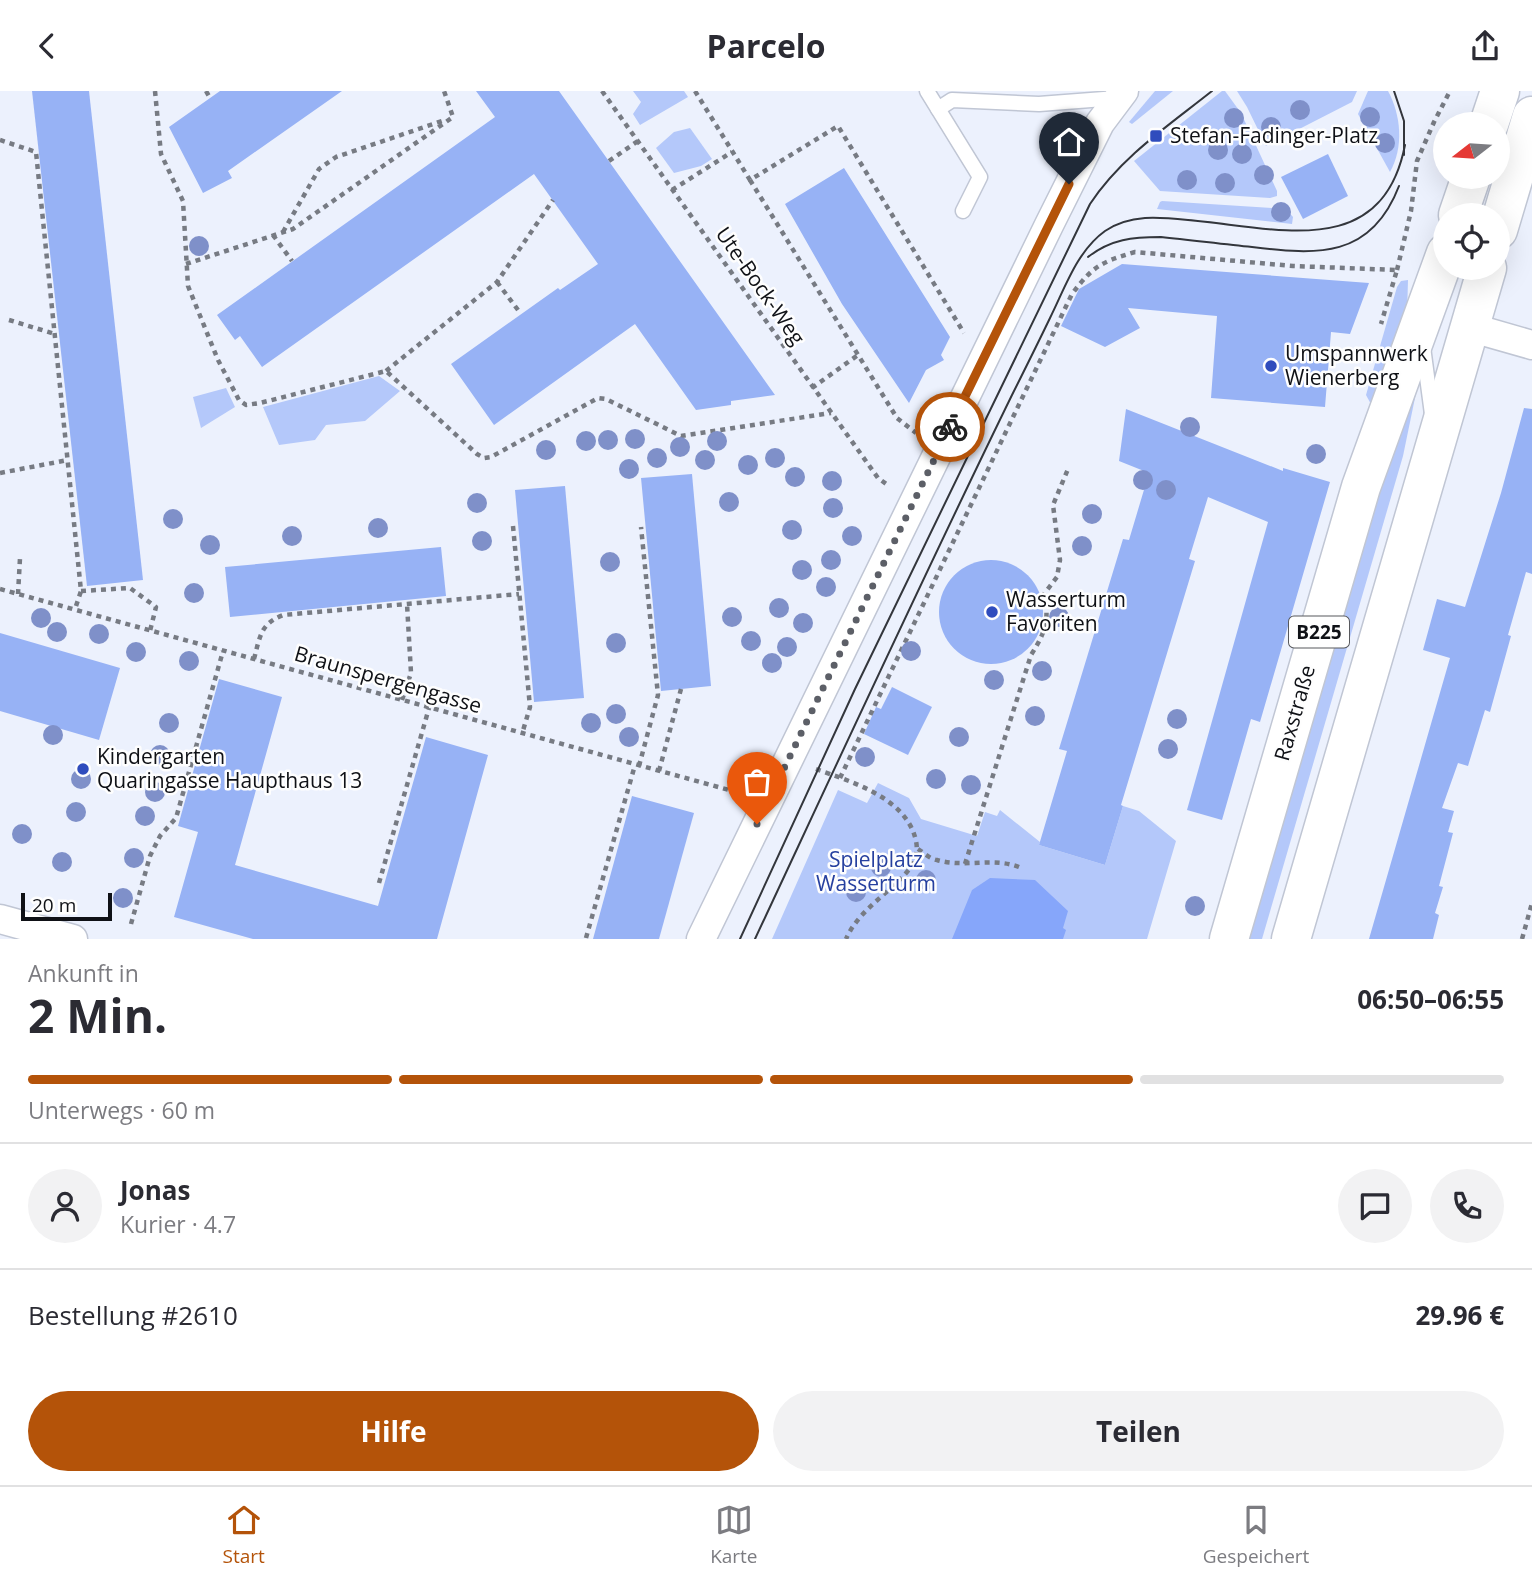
<!DOCTYPE html>
<html lang="de">
<meta charset="utf-8">
<style>
body{margin:0;font-family:"Open Sans",sans-serif;background:#f2f2f3;color:#2b2b33;height:100vh;display:flex;flex-direction:column;font-size:26px;white-space:nowrap}
*{box-sizing:border-box;margin:0}
p{font-size:23px;color:#7c7c81}
.icon{flex:none;width:38px;height:38px;fill:none;stroke:currentColor;stroke-width:2;stroke-linecap:round;stroke-linejoin:round}
.map{position:relative;height:848px;overflow:hidden}
.details{display:flex;flex-direction:column;background:#fff;flex:1}
.details>*{flex:none}
.needle{width:46px;rotate:253deg}
.tools{position:absolute;left:1433px;top:21px;display:grid;gap:14px}
.tools a{display:grid;place-items:center;width:77px;height:77px;border-radius:50%;background:#fff;box-shadow:0 7px 28px #0002;font-size:35px}
.scale{position:absolute;left:21px;bottom:18px;width:91px;box-sizing:border-box;padding-left:7px;border:4px solid #0f1116;border-top:0;font-size:19px;line-height:24px;white-space:nowrap;color:#0f1116;-webkit-text-stroke:5px #fefefe;paint-order:stroke}
.pin{position:absolute;display:grid;place-items:center;width:60px;height:60px;color:#fff;margin:-72px -30px;border-radius:50% 50% 50% 0;rotate:-45deg;box-shadow:0 0 7px #0007}
.pin .icon{rotate:45deg}
.courier{position:absolute;display:grid;place-items:center;width:70px;height:70px;margin:-35px;border:5px solid #b45309;border-radius:50%;background:#fff;color:#222;box-shadow:0 2px 9px #0007}
.overview em{font-style:normal;font-weight:700}
.overview div{display:flex;flex-direction:column-reverse}
.overview{display:flex;align-items:center;justify-content:space-between;height:119px;padding:0 28px}
h1{font-size:46px;font-weight:700;line-height:52px}
.bar{display:grid;grid-template-columns:repeat(4,1fr);gap:10px 7px;align-content:center;height:84px;padding:0 28px}
.bar i{height:9px;border-radius:5px;background:#e1e1e2}
.bar .current{background:#b45309}
.bar p{grid-column:span 4}
.line{display:flex;align-items:center;gap:18px;padding:0 28px;border-top:2px solid #e1e1e2}
.line div{flex:1}
.round{display:grid;place-items:center;flex:none;width:74px;height:74px;border-radius:37px;background:#f2f2f3}
.primary-button{display:flex;gap:14px;margin-top:auto;padding:14px 28px}
.primary-button a{flex:1;height:80px;border-radius:42px;background:#b45309;color:#fff;font-size:28px;font-weight:700;line-height:80px;text-align:center}
.primary-button a+a{background:#f2f2f3;color:#2b2b33}
header{display:flex;justify-content:space-between;align-items:center;height:91px;padding:0 28px;background:#fff;font-size:32px;font-weight:700}
.dock{display:flex;justify-content:space-around;align-items:center;height:98px;border-top:2px solid #e1e1e2;background:#fff;font-size:19px;color:#7c7c81}
.dock a{display:grid;justify-items:center;gap:4px}
.dock .current{color:#b45309}
.map>svg:first-child{display:block}
</style>
<header><svg class="icon" aria-label="back" viewBox="0 0 24 24"><path d="M15 5l-7 7 7 7"/></svg>Parcelo<svg class="icon" aria-label="share" viewBox="0 0 24 24"><path d="M12 15V3M7 8l5-5 5 5M5 13v7h14v-7"/></svg></header>
<div class="map">
<svg width="1532" height="848" viewBox="0 0 1532 848">
<rect width="100%" height="100%" fill="#ecf1fd"/>
<!-- green -->
<g fill="#b4c8fa">
<polygon points="633,0 684,0 688,6 640,34 633,23 641,11"/>
<polygon points="1155,0 1173,0 1132,33 1129,31"/>
<polygon points="1222,0 1225,0 1241,22 1277,100 1277,105 1270,107 1160,100 1134,70"/>
<polygon points="1237,0 1357,0 1352,11 1266,55 1247,16"/>
<path d="M1368,0H1388C1401,24 1404,56 1390,81L1358,23Z"/>
<polygon points="690,37 712,68 701,75 674,82 656,57 674,41"/>
<polygon points="1162,110 1286,118 1293,126 1292,133 1157,118 1160,111"/>
<polygon points="1408,189 1407,224 1372,315 1366,304 1397,196 1401,190"/>
<polygon points="379,285 400,300 365,330 326,334 315,349 279,354 263,316"/>
<polygon points="226,297 235,316 201,337 193,306"/>
<polygon points="1416,302 1403,365 1262,848 1245,848 1390,356"/>
<polygon points="878,692 909,707 921,728 977,745 985,721 997,725 1000,719 1040,751 1039,754 1105,774 1123,715 1139,720 1176,750 1147,848 772,848 838,699 867,712"/>
</g>
<!-- water -->
<polygon fill="#86a6fa" points="990,787 1035,789 1068,820 1063,837 1066,839 1063,848 952,848 972,799"/>
<!-- building -->
<g fill="#97b2f5">
<polygon points="32,0 89,0 143,489 87,495"/>
<polygon points="220,0 342,0 228,80 232,87 203,102 169,36"/>
<polygon points="476,0 559,0 775,304 731,310 731,314 696,319 635,233 494,334 451,273 558,197 560,199 598,173 534,83 262,276 240,245 235,249 217,224 495,26"/>
<polygon points="1328,63 1348,105 1303,128 1281,86"/>
<polygon points="844,77 950,246 941,264 944,269 926,279 909,312 842,213 785,113"/>
<polygon points="1122,173 1369,192 1350,243 1331,241 1325,316 1211,307 1217,225 1128,217 1140,237 1105,256 1061,235 1079,198"/>
<polygon points="1524,317 1532,318 1532,483 1526,481 1508,544 1511,545 1490,621 1485,619 1468,675 1458,672 1442,717 1454,720 1448,741 1453,742 1439,795 1443,796 1435,822 1439,824 1433,848 1369,848 1450,567 1423,559 1437,508 1465,516 1501,402"/>
<polygon points="1126,318 1283,380 1283,377 1330,391 1260,631 1251,628 1222,729 1187,719 1268,431 1208,406 1189,468 1195,470 1121,714 1123,715 1105,774 1039,754 1067,660 1059,658 1123,448 1129,449 1149,382 1119,370"/>
<polygon points="692,383 711,595 661,600 641,387"/>
<polygon points="565,395 584,607 534,611 515,399"/>
<polygon points="441,456 446,505 230,526 225,476"/>
<circle cx="991" cy="521" r="52"/>
<polygon points="0,542 120,577 99,649 0,620"/>
<polygon points="219,588 282,606 235,774 378,815 426,646 488,664 437,848 253,848 174,826 198,741 178,735"/>
<polygon points="892,596 932,616 908,664 864,643 876,616 881,618"/>
<polygon points="632,705 694,722 659,848 593,848"/>
</g>
<g fill="none" stroke-linecap="round" stroke-linejoin="round">
<!-- lane casing -->
<g stroke="#c0c6d4" stroke-width="17">
<g id="lane">
<polyline points="927,0 980,86 963,120"/>
<polyline points="938,18 952,9 1039,13 1117,7"/>
<polyline points="1423,256 1432,323"/>
</g>
</g>
<!-- street casing -->
<g stroke="#c0c6d4" stroke-width="31">
<g id="street">
<polyline points="1469,236 1532,254"/>
<polyline points="0,828 73,848"/>
<polyline points="701,848 1049,134 1100,32 1124,0"/>
</g>
</g>
<!-- primary casing -->
<g stroke="#c0c6d4" stroke-width="41">
<g id="primary">
<polyline points="1489,33 1500,0"/>
<polyline points="1458,124 1471,86"/>
<polyline points="1498,139 1532,25"/>
<polyline points="1229,848 1361,396 1446,162"/>
<polyline points="1291,848 1487,177"/>
</g>
</g>
<!-- path -->
<g stroke="#777b83" stroke-width="4.5" stroke-dasharray="5 5" stroke-linecap="butt">
<polyline points="155,0 161,63 183,110 188,195 218,269 239,309 246,314 260,312 386,280 477,363 484,367 491,366 598,307 606,308 681,345 831,322"/>
<polyline points="206,0 210,7"/>
<polyline points="602,0 878,387 889,395"/>
<polyline points="695,0 750,89 838,35 964,242"/>
<polyline points="0,49 36,61 81,500 75,518"/>
<polyline points="609,70 638,50"/>
<polyline points="750,89 897,327 916,342"/>
<polyline points="672,99 732,61"/>
<polyline points="283,141 319,78 336,66 445,29"/>
<polyline points="273,144 292,170"/>
<polyline points="186,173 293,138 453,26 444,0"/>
<polyline points="1397,179 1411,120 1417,70 1434,31 1450,0"/>
<polyline points="497,191 521,223"/>
<polyline points="9,229 55,243"/>
<polyline points="386,280 497,191 553,109"/>
<polyline points="812,297 858,264"/>
<polyline points="0,382 68,369"/>
<polyline points="513,435 530,616 522,643"/>
<polyline points="0,498 740,702"/>
<polyline points="81,500 130,497 156,516 150,540"/>
<polyline points="18,503 20,467"/>
<path d="M254,568C260,546 260,533 283,524L519,503"/>
<polyline points="402,609 411,582 407,513"/>
<polyline points="639,675 658,604 641,436"/>
<path d="M816,678C852,691 907,707 916,750C918,759 916,768 911,776C892,801 859,818 846,848"/>
<polyline points="659,680 681,598"/>
<path d="M840,687L1072,203C1093,175 1101,171 1135,161L1293,175L1397,179L1381,233"/>
<path d="M918,758C924,762 930,768 937,769C964,777 993,766 1019,776"/>
<path d="M965,773L1031,564C1045,542 1050,529 1044,503L1057,486L1060,469L1053,414L1068,378"/>
<polyline points="379,792 429,617"/>
<polyline points="131,833 150,765 160,745 176,727 223,560"/>
<polyline points="586,847 635,674"/>
<polyline points="1522,848 1532,812"/>
</g>
<!-- lane -->
<use href="#lane" stroke="#fff" stroke-width="14"/>
<!-- street -->
<use href="#street" stroke="#fff" stroke-width="28"/>
<!-- primary -->
<use href="#primary" stroke="#fff" stroke-width="38"/>
<!-- tram -->
<g stroke="#33363c" stroke-width="2">
<polyline points="1394,0 1404,30 1404,64"/>
<path d="M1088,166C1111,148 1133,146 1161,146C1191,149 1222,153 1252,156C1317,164 1371,168 1399,95"/>
<path d="M740,848L855,598L1090,113C1121,66 1168,35 1212,0"/>
<path d="M755,848C840,666 924,484 1012,304C1025,278 1038,252 1050,227C1065,197 1077,160 1105,140C1130,123 1159,126 1188,129C1274,136 1382,172 1405,54"/>
</g>
</g>
<!-- trees -->
<g fill="#7f90c9">
<circle cx="1300" cy="19" r="10"/>
<circle cx="1370" cy="26" r="10"/>
<circle cx="1234" cy="27" r="10"/>
<circle cx="1271" cy="36" r="10"/>
<circle cx="1385" cy="52" r="10"/>
<circle cx="1218" cy="59" r="10"/>
<circle cx="1242" cy="63" r="10"/>
<circle cx="1264" cy="84" r="10"/>
<circle cx="1187" cy="89" r="10"/>
<circle cx="1225" cy="92" r="10"/>
<circle cx="1281" cy="121" r="10"/>
<circle cx="199" cy="155" r="10"/>
<circle cx="1190" cy="336" r="10"/>
<circle cx="635" cy="348" r="10"/>
<circle cx="608" cy="349" r="10"/>
<circle cx="586" cy="350" r="10"/>
<circle cx="717" cy="350" r="10"/>
<circle cx="680" cy="356" r="10"/>
<circle cx="546" cy="359" r="10"/>
<circle cx="1316" cy="363" r="10"/>
<circle cx="657" cy="367" r="10"/>
<circle cx="775" cy="367" r="10"/>
<circle cx="705" cy="369" r="10"/>
<circle cx="748" cy="374" r="10"/>
<circle cx="629" cy="378" r="10"/>
<circle cx="795" cy="386" r="10"/>
<circle cx="1143" cy="389" r="10"/>
<circle cx="832" cy="390" r="10"/>
<circle cx="1166" cy="399" r="10"/>
<circle cx="729" cy="411" r="10"/>
<circle cx="477" cy="412" r="10"/>
<circle cx="833" cy="417" r="10"/>
<circle cx="1092" cy="423" r="10"/>
<circle cx="173" cy="428" r="10"/>
<circle cx="378" cy="437" r="10"/>
<circle cx="792" cy="439" r="10"/>
<circle cx="292" cy="445" r="10"/>
<circle cx="852" cy="445" r="10"/>
<circle cx="482" cy="450" r="10"/>
<circle cx="210" cy="454" r="10"/>
<circle cx="1082" cy="455" r="10"/>
<circle cx="831" cy="469" r="10"/>
<circle cx="610" cy="471" r="10"/>
<circle cx="802" cy="479" r="10"/>
<circle cx="826" cy="496" r="10"/>
<circle cx="194" cy="502" r="10"/>
<circle cx="779" cy="517" r="10"/>
<circle cx="732" cy="526" r="10"/>
<circle cx="1059" cy="526" r="10"/>
<circle cx="41" cy="527" r="10"/>
<circle cx="803" cy="532" r="10"/>
<circle cx="57" cy="541" r="10"/>
<circle cx="99" cy="543" r="10"/>
<circle cx="751" cy="550" r="10"/>
<circle cx="616" cy="552" r="10"/>
<circle cx="787" cy="556" r="10"/>
<circle cx="911" cy="560" r="10"/>
<circle cx="136" cy="561" r="10"/>
<circle cx="189" cy="570" r="10"/>
<circle cx="772" cy="572" r="10"/>
<circle cx="1042" cy="580" r="10"/>
<circle cx="994" cy="589" r="10"/>
<circle cx="616" cy="623" r="10"/>
<circle cx="1035" cy="625" r="10"/>
<circle cx="1177" cy="628" r="10"/>
<circle cx="169" cy="632" r="10"/>
<circle cx="591" cy="632" r="10"/>
<circle cx="53" cy="644" r="10"/>
<circle cx="629" cy="646" r="10"/>
<circle cx="959" cy="646" r="10"/>
<circle cx="1168" cy="658" r="10"/>
<circle cx="160" cy="664" r="10"/>
<circle cx="865" cy="666" r="10"/>
<circle cx="81" cy="688" r="10"/>
<circle cx="936" cy="688" r="10"/>
<circle cx="971" cy="694" r="10"/>
<circle cx="155" cy="701" r="10"/>
<circle cx="76" cy="721" r="10"/>
<circle cx="145" cy="725" r="10"/>
<circle cx="22" cy="743" r="10"/>
<circle cx="134" cy="767" r="10"/>
<circle cx="62" cy="771" r="10"/>
<circle cx="881" cy="776" r="10"/>
<circle cx="926" cy="789" r="10"/>
<circle cx="856" cy="801" r="10"/>
<circle cx="123" cy="807" r="10"/>
<circle cx="1195" cy="815" r="10"/>
</g>
<g fill="none" stroke-linecap="round" stroke-linejoin="round">
<!-- done -->
<polyline stroke="#5c5f67" stroke-width="7" stroke-dasharray="0 12.6" points="757,733 950,336"/>
<!-- route -->
<polyline stroke="#b45309" stroke-width="9" points="950,336 1069,93"/>
</g>
<!-- markers -->
<g fill="#2f4cbd" stroke="#fefefe" stroke-width="2.5">
<rect x="1149" y="38" width="14" height="14" rx="3.5"/>
<circle cx="1271" cy="275" r="7"/>
<circle cx="992" cy="521" r="7"/>
<circle cx="83" cy="678" r="7"/>
</g>
<g text-anchor="middle" stroke-width="5" stroke-linejoin="round" paint-order="stroke">
<!-- shield labels -->
<rect fill="#fefefe" stroke="#57585c" stroke-width="2" x="1289" y="525.5" width="60" height="31" rx="5"/>
<g font-size="19" font-weight="bold" fill="#0f1116">
<text x="1319" y="548">B225</text>
</g>
<!-- poi labels -->
<g font-size="21" fill="#0f1116" stroke="#fefefe" text-anchor="start">
<text x="1170" y="52">Stefan-Fadinger-Platz</text>
<text x="1285" y="270">Umspannwerk<tspan x="1285" dy="24">Wienerberg</tspan></text>
<text x="1006" y="516">Wasserturm<tspan x="1006" dy="24">Favoriten</tspan></text>
<text x="97" y="673">Kindergarten<tspan x="97" dy="24">Quaringasse Haupthaus 13</tspan></text>
</g>
<!-- street labels -->
<g font-size="21" fill="#0f1116" stroke="#fefefe">
<text transform="translate(760 195) rotate(55)" y="7">Ute-Bock-Weg</text>
<text transform="translate(388 589) rotate(16)" y="7">Braunspergengasse</text>
<text transform="translate(1295 622) rotate(-74)" y="7">Raxstraße</text>
</g>
<!-- park labels -->
<g font-size="21" fill="#26409f" stroke="#fefefe">
<text x="876" y="776">Spielplatz<tspan x="876" dy="24">Wasserturm</tspan></text>
</g>
</g>
</svg>
<div class="tools">
<a><svg class="needle" viewBox="-14 -14 28 28"><path d="M0-13l5 13h-10z" fill="#e53935"/><path d="M0 13l5-13h-10z" fill="#7c7c81"/></svg></a>
<a><svg class="icon" aria-label="locate" viewBox="0 0 24 24"><circle cx="12" cy="12" r="6"/><path d="M12 2v4M12 18v4M2 12h4M18 12h4"/></svg></a>
</div>
<div class="scale">20 m</div>
<div class="pin" style="left:757px;top:733px;background:#ea580c"><svg class="icon" aria-label="bag" viewBox="0 0 24 24"><path d="M5 8h14l-1 12H6zM9 8a3 3 0 0 1 6 0"/></svg></div>
<div class="pin" style="left:1069px;top:93px;background:#1f2937"><svg class="icon" aria-label="home" viewBox="0 0 24 24"><path d="M3 11l9-7 9 7M6 9v11h12V9"/></svg></div>
<div class="courier" style="left:950px;top:336px"><svg class="icon" aria-label="bike" viewBox="0 0 24 24"><circle cx="6" cy="16" r="4"/><circle cx="18" cy="16" r="4"/><path d="M6 16l4-8h5l3 8M10 8l3 8H6M13 5h3"/></svg></div>
</div>
<section class="details">
<div class="overview"><div><h1>2 Min.</h1><p>Ankunft in</p></div><em>06:50–06:55</em></div>
<div class="bar"><i class="current"></i><i class="current"></i><i class="current"></i><i></i><p>Unterwegs · 60 m</p></div>
<div class="line" style="height:126px"><a class="round"><svg class="icon" aria-label="person" viewBox="0 0 24 24"><circle cx="12" cy="8" r="4"/><path d="M4 21q1-7 8-7t8 7"/></svg></a><div><b>Jonas</b><p>Kurier · 4.7</p></div><a class="round"><svg class="icon" aria-label="chat" viewBox="0 0 24 24"><path d="M4 5h16v11H9l-5 4z"/></svg></a><a class="round"><svg class="icon" aria-label="phone" viewBox="0 0 24 24"><path d="M5 4h4l2 5-3 2q2 4 5 5l2-3 5 2v4C11 20 4 13 5 4z"/></svg></a></div>
<div class="line" style="height:91px"><div>Bestellung #2610</div><b>29.96 €</b></div>
<div class="primary-button"><a>Hilfe</a><a>Teilen</a></div>
</section>
<nav class="dock">
<a class="current"><svg class="icon" aria-label="home" viewBox="0 0 24 24"><path d="M3 11l9-7 9 7M6 9v11h12V9"/></svg>Start</a>
<a><svg class="icon" aria-label="map" viewBox="0 0 24 24"><path d="M3 6l6-2 6 2 6-2v14l-6 2-6-2-6 2zM9 4v14M15 6v14"/></svg>Karte</a>
<a><svg class="icon" aria-label="saved" viewBox="0 0 24 24"><path d="M7 4h10v16l-5-4-5 4z"/></svg>Gespeichert</a>
</nav>
